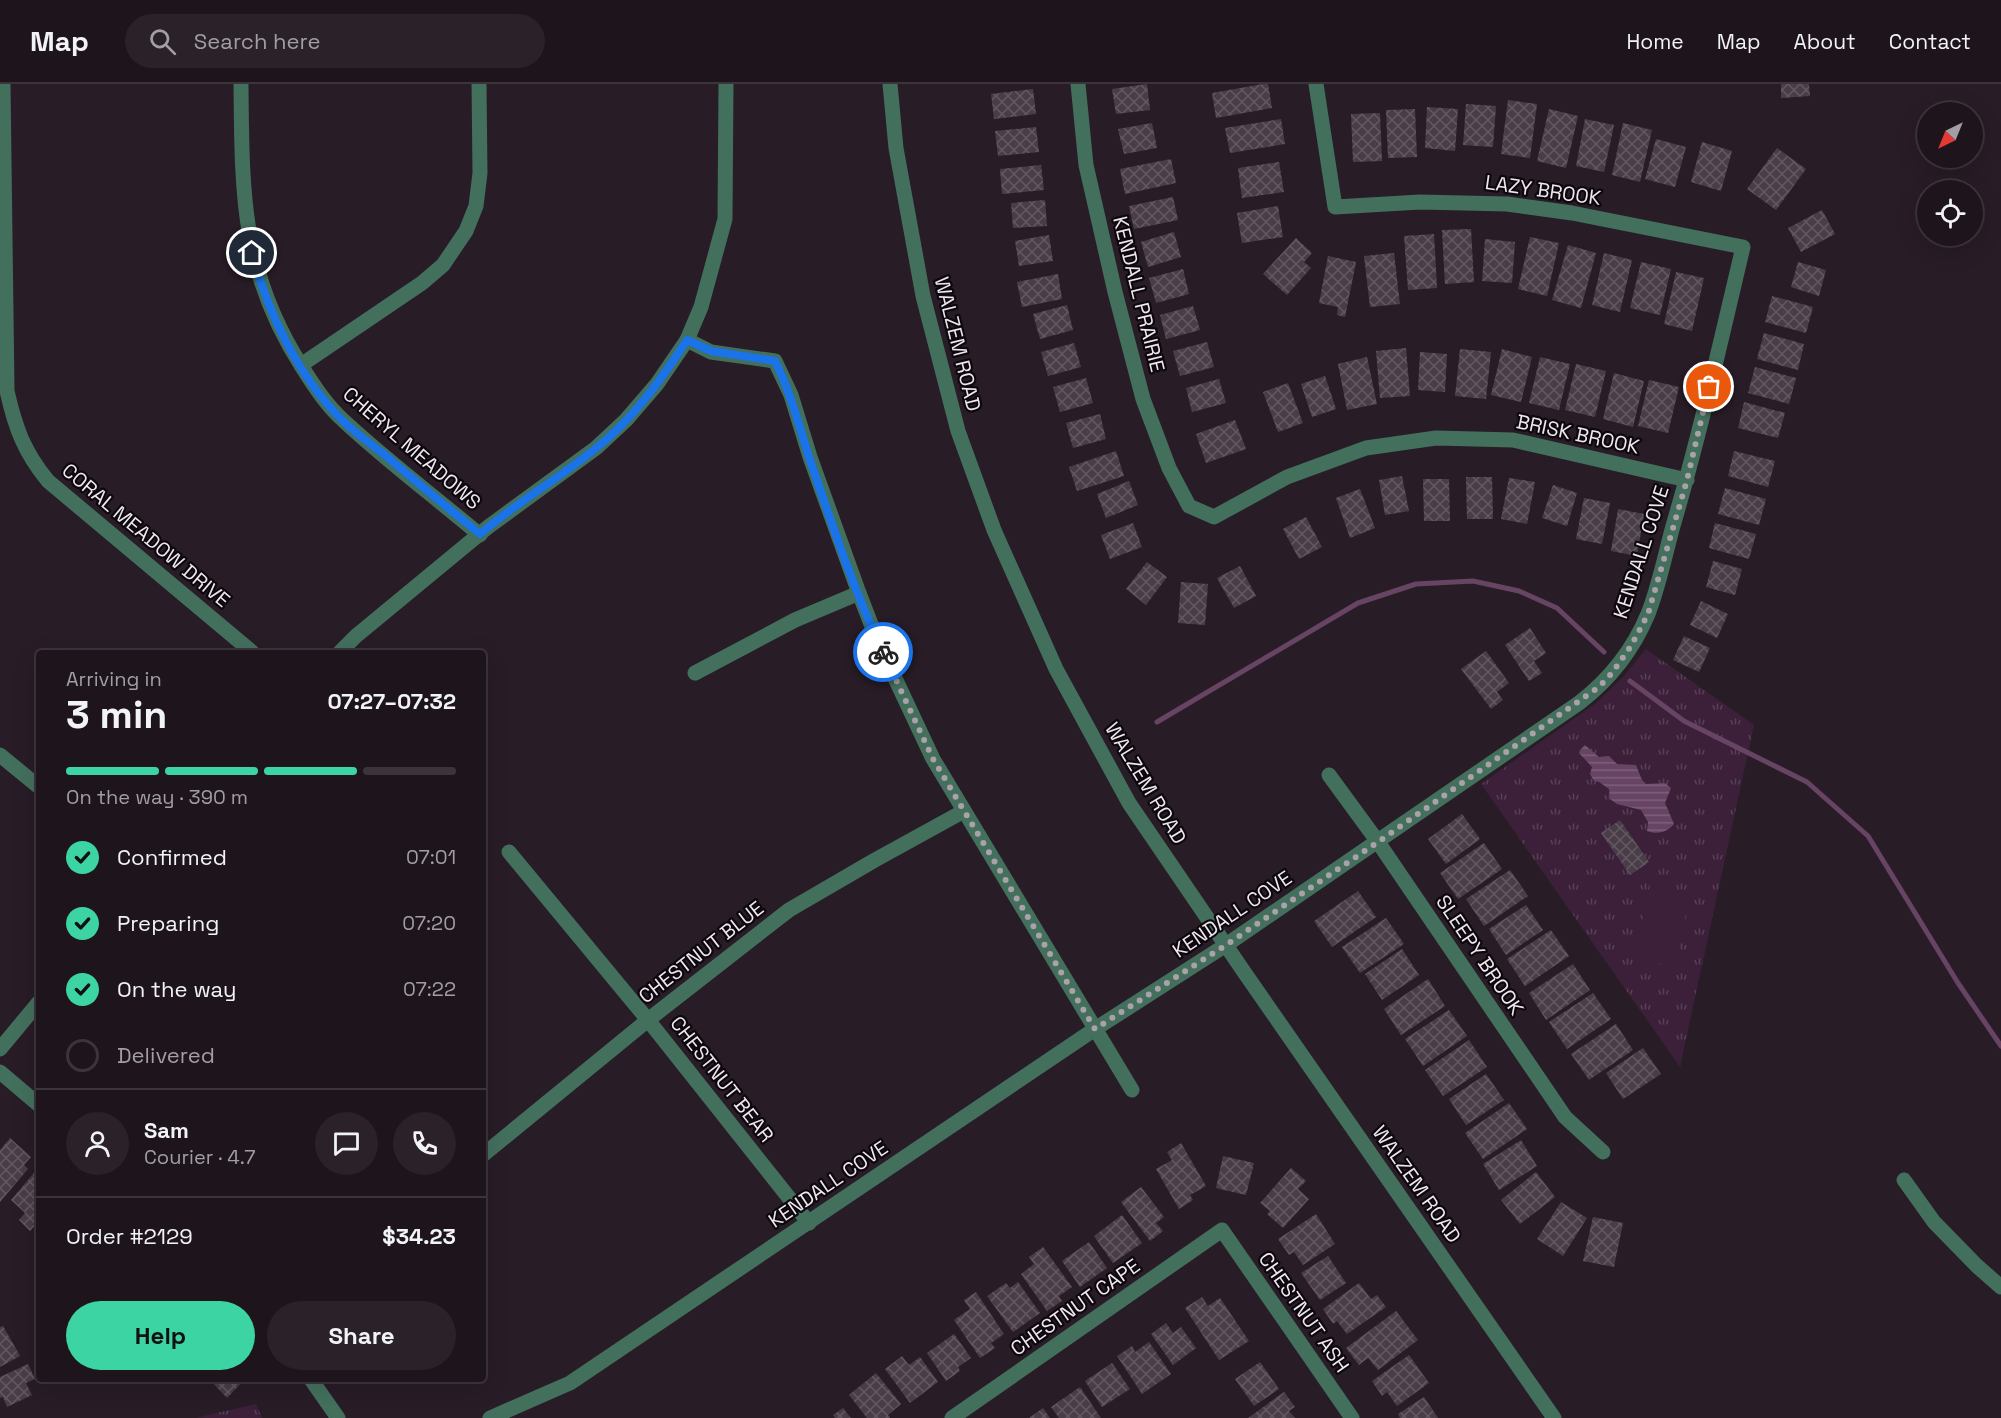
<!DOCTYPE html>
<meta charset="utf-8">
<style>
body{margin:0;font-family:"Space Grotesk",sans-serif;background:#2b2229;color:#f1f3f6;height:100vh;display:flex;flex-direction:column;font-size:22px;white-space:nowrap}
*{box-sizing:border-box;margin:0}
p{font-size:20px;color:#a19fa3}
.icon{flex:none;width:33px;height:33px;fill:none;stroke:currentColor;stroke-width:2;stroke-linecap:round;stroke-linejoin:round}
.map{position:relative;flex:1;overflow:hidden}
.sheet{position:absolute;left:36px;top:566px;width:450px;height:732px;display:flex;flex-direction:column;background:#1e151c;border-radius:6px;box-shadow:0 6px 24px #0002,0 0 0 2px #3c343b}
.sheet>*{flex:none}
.needle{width:39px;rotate:223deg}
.fabs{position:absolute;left:1917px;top:18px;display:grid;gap:12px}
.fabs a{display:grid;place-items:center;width:66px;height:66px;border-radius:50%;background:#1e151c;box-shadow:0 6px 24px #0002,0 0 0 2px #3c343b;font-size:30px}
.pin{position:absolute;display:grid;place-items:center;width:51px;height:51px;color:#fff;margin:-26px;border:3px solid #fff;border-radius:50%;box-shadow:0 2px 6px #0007}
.courier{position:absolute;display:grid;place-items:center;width:60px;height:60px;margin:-30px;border:4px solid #1a73e8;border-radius:50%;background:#fff;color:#222;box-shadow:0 2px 8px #0007}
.overview em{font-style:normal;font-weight:600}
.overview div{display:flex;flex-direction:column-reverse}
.overview{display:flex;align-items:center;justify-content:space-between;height:102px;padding:0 30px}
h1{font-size:39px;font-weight:600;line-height:45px}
.bar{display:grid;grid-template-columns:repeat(4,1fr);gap:9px 6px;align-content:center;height:72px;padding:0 30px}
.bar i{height:8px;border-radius:4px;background:#3c343b}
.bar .on{background:#3dd4a3}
.bar p{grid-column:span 4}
.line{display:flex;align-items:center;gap:15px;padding:0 30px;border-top:2px solid #3c343b}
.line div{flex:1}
.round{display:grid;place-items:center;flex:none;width:63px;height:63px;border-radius:32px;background:#2b2229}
ol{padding:0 30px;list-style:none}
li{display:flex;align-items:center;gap:18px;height:66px}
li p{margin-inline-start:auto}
li .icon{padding:6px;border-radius:50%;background:#3dd4a3;color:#111;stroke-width:4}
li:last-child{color:#a19fa3}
li i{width:33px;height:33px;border:3px solid #3c343b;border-radius:50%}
.button{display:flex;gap:12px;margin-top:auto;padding:12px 30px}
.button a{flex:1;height:69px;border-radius:36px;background:#3dd4a3;color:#111;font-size:24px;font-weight:600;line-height:69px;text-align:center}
.button a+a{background:#2b2229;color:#f1f3f6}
header{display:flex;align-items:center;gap:36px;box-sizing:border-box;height:84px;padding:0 30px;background:#1e151c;border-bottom:2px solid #3c343b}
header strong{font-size:28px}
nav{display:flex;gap:33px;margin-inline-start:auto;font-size:21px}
.search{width:420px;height:54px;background:#2b2229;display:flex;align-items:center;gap:15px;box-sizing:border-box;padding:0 21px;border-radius:33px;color:#a19fa3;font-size:22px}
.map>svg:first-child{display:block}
</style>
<header>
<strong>Map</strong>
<div class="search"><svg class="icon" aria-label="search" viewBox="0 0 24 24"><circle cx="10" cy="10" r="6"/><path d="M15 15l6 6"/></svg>Search here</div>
<nav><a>Home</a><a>Map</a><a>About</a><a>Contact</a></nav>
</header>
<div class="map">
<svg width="2001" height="1334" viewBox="0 0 2001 1334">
<defs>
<pattern id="grass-tufts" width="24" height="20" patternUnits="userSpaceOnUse" patternTransform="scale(1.5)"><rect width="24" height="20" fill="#3c1f39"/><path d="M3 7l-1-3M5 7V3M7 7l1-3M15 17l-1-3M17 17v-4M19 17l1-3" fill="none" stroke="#584056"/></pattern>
<pattern id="water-rules" width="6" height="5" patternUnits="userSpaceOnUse" patternTransform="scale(1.5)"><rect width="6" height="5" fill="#674464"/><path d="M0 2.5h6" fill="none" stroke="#7d5f7a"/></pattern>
<pattern id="building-cross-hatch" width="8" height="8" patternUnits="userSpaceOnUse" patternTransform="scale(1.5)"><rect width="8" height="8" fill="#493d48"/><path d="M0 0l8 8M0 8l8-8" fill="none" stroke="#645963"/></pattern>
</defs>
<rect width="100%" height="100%" fill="#281c26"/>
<!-- grass -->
<g fill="url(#grass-tufts)">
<polygon points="1646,565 1754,641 1680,983 1481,700 1596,619 1623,593"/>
<polygon points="256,1320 262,1334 195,1334"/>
</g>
<!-- garden -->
<polygon fill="#3c1f39" points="1650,801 1690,810 1675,883 1634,874"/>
<!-- water -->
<path fill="url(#water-rules)" d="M1585,661L1599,673L1609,672L1617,680L1636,681L1642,696L1646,700L1665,699L1671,704L1665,719L1674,740C1667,748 1658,751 1647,747L1648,738L1641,726L1617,720L1610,715L1609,705L1599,698L1594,697L1590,690L1592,683L1579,669L1580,666Z"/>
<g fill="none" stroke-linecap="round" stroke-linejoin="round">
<!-- stream -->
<g stroke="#674464" stroke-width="5">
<polyline points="1630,597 1684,637 1807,698 1868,752 1958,899 2001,962"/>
<polyline points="1157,638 1358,519 1416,500 1473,497 1519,507 1557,524 1604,568"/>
</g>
</g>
<!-- building -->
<g fill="url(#building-cross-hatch)">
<polygon points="1147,0 1150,26 1116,30 1112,5"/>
<polygon points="1263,0 1268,0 1272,24 1216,34 1212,9"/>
<polygon points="1781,0 1809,0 1810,12 1781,14"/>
<polygon points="1033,5 1036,30 994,35 991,10"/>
<polygon points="1508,16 1537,20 1530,74 1501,70"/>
<polygon points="1466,20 1496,22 1493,63 1463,61"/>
<polygon points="1427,23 1458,25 1455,67 1425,64"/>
<polygon points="1415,25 1417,73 1388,74 1386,26"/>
<polygon points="1549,25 1578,32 1566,84 1537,77"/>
<polygon points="1380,29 1382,77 1353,78 1351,30"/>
<polygon points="1281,35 1285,60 1230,69 1225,44"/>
<polygon points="1585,35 1614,41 1604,88 1576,82"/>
<polygon points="1152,39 1157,64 1124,70 1118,45"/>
<polygon points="1623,39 1652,46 1640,98 1612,91"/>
<polygon points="1036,43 1039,68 998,72 995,47"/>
<polygon points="1656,55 1686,63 1675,103 1645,95"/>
<polygon points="1702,58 1732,67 1721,107 1691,98"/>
<polygon points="1777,64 1806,85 1776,126 1747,105"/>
<polygon points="1171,75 1176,99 1125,110 1120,85"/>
<polygon points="1279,78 1284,108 1242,114 1238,84"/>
<polygon points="1041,81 1044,106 1002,110 1000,85"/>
<polygon points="1173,113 1178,136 1134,145 1129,122"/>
<polygon points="1045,116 1047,142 1013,144 1011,119"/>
<polygon points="1278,122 1283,153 1242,159 1237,129"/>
<polygon points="1822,126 1835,150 1801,168 1788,144"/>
<polygon points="1471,145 1474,198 1445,200 1442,146"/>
<polygon points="1174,148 1181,173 1148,183 1141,158"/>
<polygon points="1434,150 1437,204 1408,206 1404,152"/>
<polygon points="1049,151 1053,177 1019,182 1015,157"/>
<polygon points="1530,153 1559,159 1547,212 1518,205"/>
<polygon points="1296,154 1312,169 1304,178 1311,184 1287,211 1263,190"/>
<polygon points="1485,155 1515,158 1512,199 1482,197"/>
<polygon points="1568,161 1596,169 1581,224 1552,216"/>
<polygon points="1394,169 1400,220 1370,223 1364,172"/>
<polygon points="1604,169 1632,176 1620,228 1592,221"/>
<polygon points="1328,172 1356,178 1345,233 1337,231 1338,223 1319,219"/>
<polygon points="1641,178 1671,185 1660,231 1630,224"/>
<polygon points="1798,178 1826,186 1819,212 1791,203"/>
<polygon points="1183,185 1189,210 1156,219 1149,194"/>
<polygon points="1676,188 1704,194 1692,247 1664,240"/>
<polygon points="1058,190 1062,215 1022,223 1017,198"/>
<polygon points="1772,212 1813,223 1806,249 1765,238"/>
<polygon points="1067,221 1073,246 1040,255 1033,230"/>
<polygon points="1193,222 1200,246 1166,255 1160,231"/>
<polygon points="1764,249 1804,260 1798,286 1757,275"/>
<polygon points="1207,258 1214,283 1180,292 1173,267"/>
<polygon points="1074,259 1081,283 1048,292 1041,268"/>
<polygon points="1406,264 1410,312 1380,314 1376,267"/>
<polygon points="1460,265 1491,268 1486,315 1455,312"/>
<polygon points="1502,265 1532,273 1521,318 1491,311"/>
<polygon points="1420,268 1447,270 1445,308 1418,306"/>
<polygon points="1367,273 1377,320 1347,326 1338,280"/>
<polygon points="1540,273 1570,280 1559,326 1529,319"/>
<polygon points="1576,280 1606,287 1595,333 1565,326"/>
<polygon points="1755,283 1796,294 1789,320 1748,309"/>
<polygon points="1614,289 1644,297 1633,343 1603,335"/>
<polygon points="1325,292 1336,325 1312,333 1301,300"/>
<polygon points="1086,294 1093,319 1060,328 1053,303"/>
<polygon points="1219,295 1226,319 1192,328 1186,304"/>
<polygon points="1649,296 1679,303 1668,349 1638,342"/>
<polygon points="1288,299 1303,339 1278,348 1263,308"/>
<polygon points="1744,318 1785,329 1778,354 1738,344"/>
<polygon points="1100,330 1106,355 1073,364 1066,339"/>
<polygon points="1235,336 1246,365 1206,379 1196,350"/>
<polygon points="1116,367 1124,392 1077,407 1069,383"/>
<polygon points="1734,367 1775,377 1768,403 1728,392"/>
<polygon points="1402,392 1409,427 1385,431 1379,396"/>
<polygon points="1466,393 1492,393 1493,435 1467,435"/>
<polygon points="1509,394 1535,398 1527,440 1501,435"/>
<polygon points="1423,395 1449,395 1450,437 1424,437"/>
<polygon points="1129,397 1138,421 1106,434 1097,410"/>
<polygon points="1553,401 1577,409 1567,442 1542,434"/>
<polygon points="1725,404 1766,415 1759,441 1718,430"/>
<polygon points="1360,405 1375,444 1350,454 1336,414"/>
<polygon points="1584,414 1610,419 1602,460 1576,455"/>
<polygon points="1618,425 1644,430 1637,472 1611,467"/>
<polygon points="1306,433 1322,463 1299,475 1283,445"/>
<polygon points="1133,439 1142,463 1110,475 1101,451"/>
<polygon points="1715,439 1756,450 1749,475 1709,464"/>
<polygon points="1713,477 1742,485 1735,511 1706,503"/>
<polygon points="1147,478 1167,493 1146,521 1126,505"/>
<polygon points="1240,482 1256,512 1234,524 1217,494"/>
<polygon points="1181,498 1208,500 1205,541 1178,539"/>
<polygon points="1701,517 1728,530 1717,554 1690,541"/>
<polygon points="1530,544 1546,569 1534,577 1542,589 1529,597 1505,561"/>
<polygon points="1684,552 1710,564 1699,588 1673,576"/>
<polygon points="1486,567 1509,599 1497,608 1503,616 1491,625 1461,585"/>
<polygon points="1462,730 1480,755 1446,780 1428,755"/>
<polygon points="1620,736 1649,778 1630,791 1601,749"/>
<polygon points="1484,759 1502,785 1458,815 1440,789"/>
<polygon points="1510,786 1528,812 1484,842 1466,815"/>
<polygon points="1358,807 1376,833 1332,863 1314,837"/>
<polygon points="1526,821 1543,846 1506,871 1489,845"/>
<polygon points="1386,834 1404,860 1360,889 1342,863"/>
<polygon points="1551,846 1569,872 1525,902 1507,875"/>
<polygon points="1402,865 1419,891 1382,916 1365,890"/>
<polygon points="1573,880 1590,906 1546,936 1529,909"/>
<polygon points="1428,895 1445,922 1401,951 1384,925"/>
<polygon points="1593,909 1611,935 1567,965 1549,938"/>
<polygon points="1449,926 1467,952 1423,982 1405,955"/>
<polygon points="1616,940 1633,966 1589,996 1571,970"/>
<polygon points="1469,956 1487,983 1443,1012 1425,986"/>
<polygon points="1643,964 1661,990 1623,1015 1606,989"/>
<polygon points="1486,990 1504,1016 1466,1041 1449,1015"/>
<polygon points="1509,1019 1527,1045 1483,1075 1465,1049"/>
<polygon points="10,1054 31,1073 24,1081 28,1085 0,1118 0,1066"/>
<polygon points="1521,1056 1537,1082 1499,1106 1483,1080"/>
<polygon points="1181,1059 1206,1102 1190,1111 1193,1116 1179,1125 1156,1085 1172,1076 1167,1068"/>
<polygon points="1223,1072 1254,1079 1246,1111 1216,1104"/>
<polygon points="39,1083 39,1137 30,1147 19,1136 25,1129 11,1116"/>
<polygon points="1291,1084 1306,1097 1298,1105 1309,1115 1283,1144 1267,1130 1270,1127 1260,1119"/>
<polygon points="1536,1088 1555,1113 1520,1140 1501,1116"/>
<polygon points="1141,1103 1164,1133 1156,1139 1163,1147 1150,1157 1121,1118"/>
<polygon points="1561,1118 1587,1134 1563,1172 1537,1155"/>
<polygon points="1316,1130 1335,1160 1303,1181 1294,1168 1289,1171 1278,1155"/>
<polygon points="1122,1131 1142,1159 1113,1179 1094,1152"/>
<polygon points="1593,1133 1623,1139 1614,1183 1583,1177"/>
<polygon points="1089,1158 1107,1184 1080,1203 1062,1177"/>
<polygon points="1043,1163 1072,1203 1059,1212 1062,1217 1047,1227 1021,1190 1034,1180 1029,1173"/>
<polygon points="1328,1172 1346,1199 1320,1216 1301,1189"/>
<polygon points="1018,1198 1040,1229 1013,1248 987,1212 1006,1199 1010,1204"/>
<polygon points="1359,1199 1371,1215 1377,1211 1386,1223 1347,1250 1337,1237 1333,1240 1323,1225"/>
<polygon points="976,1208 1004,1250 991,1259 995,1264 980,1274 954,1236 970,1225 964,1216"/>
<polygon points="1202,1213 1208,1222 1220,1214 1249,1257 1219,1276 1185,1224"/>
<polygon points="1396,1227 1418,1256 1378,1286 1368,1274 1359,1281 1346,1264"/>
<polygon points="1166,1239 1173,1249 1181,1243 1196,1264 1173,1281 1151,1250"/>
<polygon points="3,1242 20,1272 0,1283 0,1243"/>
<polygon points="954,1250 971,1274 958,1283 960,1287 946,1297 927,1269"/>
<polygon points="1149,1258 1171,1290 1142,1310 1117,1272 1132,1262 1135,1268"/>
<polygon points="1409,1271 1429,1299 1397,1322 1387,1308 1382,1312 1372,1297"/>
<polygon points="902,1272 909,1281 920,1273 938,1298 910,1319 885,1285"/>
<polygon points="1260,1278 1279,1305 1254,1322 1235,1295"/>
<polygon points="1112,1279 1130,1305 1102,1323 1085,1297"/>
<polygon points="28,1280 35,1295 26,1299 32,1311 7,1323 3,1313 0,1314 0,1293"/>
<polygon points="876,1289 901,1320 888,1331 890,1334 867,1334 849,1311"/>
<polygon points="208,1294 246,1294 227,1314"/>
<polygon points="1080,1303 1101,1334 1059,1334 1051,1323"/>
<polygon points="1284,1308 1295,1323 1289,1327 1295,1334 1248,1334"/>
<polygon points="1424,1313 1438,1334 1400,1334 1398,1330"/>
<polygon points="843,1324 851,1334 835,1334 833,1331"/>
<polygon points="1043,1324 1050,1334 1029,1334"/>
</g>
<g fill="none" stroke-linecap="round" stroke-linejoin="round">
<!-- minor -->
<g stroke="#436f5d" stroke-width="15">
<path d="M3,0L7,307C15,343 24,368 48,397L252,568"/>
<path d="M241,0C242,109 241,188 302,283C314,302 327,322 344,337C387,377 435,413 480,451"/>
<polyline points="1078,0 1086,81 1115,208 1143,315 1169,384 1189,422 1214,433 1287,393 1366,364 1436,354 1513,356 1687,396"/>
<polyline points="687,256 711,268 775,277 791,311 810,373 859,509 878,558 933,675 1132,1006"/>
<polyline points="301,281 422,199 443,181 466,147 476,122 480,89 479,0"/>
<polyline points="340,568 356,552 488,443 596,364 626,336 657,300 687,256 701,223 725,135 726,0"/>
<polyline points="695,589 795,536 859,509"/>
<polyline points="0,671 39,703"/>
<polyline points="1329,691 1378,758 1565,1033 1603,1068"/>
<polyline points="509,768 648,936 809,1139"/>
<polyline points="0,965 39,918"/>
<polyline points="0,988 39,1021"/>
<polyline points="483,1071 648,936 789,826 875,776 964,727"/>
<polyline points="1904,1096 1934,1138 1977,1182 2001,1203"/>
<polyline points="310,1294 338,1334"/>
<path d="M490,1334L570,1299L1095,945L1226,861L1579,619C1609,596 1633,566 1648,530C1659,502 1665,471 1673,442C1700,350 1721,256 1743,163L1572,129L1507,120L1420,118L1335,123L1316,0"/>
<polyline points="952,1334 1222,1146 1352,1334"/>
</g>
<!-- tertiary -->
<polyline stroke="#436f5d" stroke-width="15" points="890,0 896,64 923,212 958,347 994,446 1056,585 1129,719 1242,885 1554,1334"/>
</g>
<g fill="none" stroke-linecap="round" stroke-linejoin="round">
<!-- done -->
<polyline stroke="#aaa1a9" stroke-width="6" stroke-dasharray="0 10.8" points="883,568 933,675 1095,945 1226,861 1378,758 1599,603 1612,589 1631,562 1648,530 1687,396 1709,303"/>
<!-- route -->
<path stroke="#1a73e8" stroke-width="8" d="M252,169C268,229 298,292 342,336C355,349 371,360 385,371C416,398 448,424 480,450C516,419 558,395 595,365C633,335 661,296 687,256L711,267L775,277C791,309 799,342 810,376C832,440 854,507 883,568"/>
</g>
<g text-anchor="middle" stroke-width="4.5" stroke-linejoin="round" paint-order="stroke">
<!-- street labels -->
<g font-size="20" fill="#f0e8ef" stroke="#0d080d">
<text transform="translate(1543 106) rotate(8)" y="7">LAZY BROOK</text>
<text transform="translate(1139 210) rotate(76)" y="7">KENDALL PRAIRIE</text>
<text transform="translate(958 260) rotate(76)" y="7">WALZEM ROAD</text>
<text transform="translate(1578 350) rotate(12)" y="7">BRISK BROOK</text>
<text transform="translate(412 364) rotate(41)" y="7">CHERYL MEADOWS</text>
<text transform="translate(146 451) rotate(40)" y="7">CORAL MEADOW DRIVE</text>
<text transform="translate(1641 468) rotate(-72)" y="7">KENDALL COVE</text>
<text transform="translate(1146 699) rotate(59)" y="7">WALZEM ROAD</text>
<text transform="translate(1232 830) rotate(-34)" y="7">KENDALL COVE</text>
<text transform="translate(701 868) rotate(-38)" y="7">CHESTNUT BLUE</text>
<text transform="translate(1480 871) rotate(56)" y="7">SLEEPY BROOK</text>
<text transform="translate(722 995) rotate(52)" y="7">CHESTNUT BEAR</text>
<text transform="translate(828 1100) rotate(-34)" y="7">KENDALL COVE</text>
<text transform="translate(1417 1100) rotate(55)" y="7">WALZEM ROAD</text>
<text transform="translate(1075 1223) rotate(-35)" y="7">CHESTNUT CAPE</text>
<text transform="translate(1304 1228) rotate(55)" y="7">CHESTNUT ASH</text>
</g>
</g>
</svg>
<div class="fabs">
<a><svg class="needle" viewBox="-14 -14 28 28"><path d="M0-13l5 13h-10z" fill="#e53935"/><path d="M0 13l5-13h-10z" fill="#a19fa3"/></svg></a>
<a><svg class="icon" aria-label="locate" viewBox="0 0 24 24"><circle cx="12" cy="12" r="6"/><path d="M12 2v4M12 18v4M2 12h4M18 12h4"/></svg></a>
</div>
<div class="pin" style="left:1709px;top:303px;background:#ea580c"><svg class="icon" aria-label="bag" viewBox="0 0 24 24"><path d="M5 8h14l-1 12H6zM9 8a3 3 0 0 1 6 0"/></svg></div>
<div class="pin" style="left:252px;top:169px;background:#1f2937"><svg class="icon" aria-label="home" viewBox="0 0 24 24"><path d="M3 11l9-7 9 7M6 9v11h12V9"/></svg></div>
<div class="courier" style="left:883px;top:568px"><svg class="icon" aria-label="bike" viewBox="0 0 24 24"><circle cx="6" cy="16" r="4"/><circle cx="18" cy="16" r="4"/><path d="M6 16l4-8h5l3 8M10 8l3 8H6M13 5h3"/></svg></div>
<section class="sheet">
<div class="overview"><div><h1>3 min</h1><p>Arriving in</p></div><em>07:27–07:32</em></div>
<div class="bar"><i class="on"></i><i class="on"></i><i class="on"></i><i></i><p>On the way · 390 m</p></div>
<ol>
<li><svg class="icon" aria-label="check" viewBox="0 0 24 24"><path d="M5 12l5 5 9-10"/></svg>Confirmed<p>07:01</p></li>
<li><svg class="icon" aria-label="check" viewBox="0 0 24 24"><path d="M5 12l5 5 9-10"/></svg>Preparing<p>07:20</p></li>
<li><svg class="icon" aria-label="check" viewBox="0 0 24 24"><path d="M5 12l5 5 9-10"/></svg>On the way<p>07:22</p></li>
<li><i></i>Delivered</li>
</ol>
<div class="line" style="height:108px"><a class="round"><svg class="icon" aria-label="person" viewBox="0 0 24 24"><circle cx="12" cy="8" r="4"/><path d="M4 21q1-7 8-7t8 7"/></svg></a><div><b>Sam</b><p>Courier · 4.7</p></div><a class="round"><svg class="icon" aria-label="chat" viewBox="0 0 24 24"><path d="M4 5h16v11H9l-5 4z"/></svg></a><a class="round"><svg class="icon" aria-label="phone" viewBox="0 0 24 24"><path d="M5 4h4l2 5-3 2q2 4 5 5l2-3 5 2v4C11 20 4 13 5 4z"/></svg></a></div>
<div class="line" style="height:78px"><div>Order #2129</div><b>$34.23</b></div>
<div class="button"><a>Help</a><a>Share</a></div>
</section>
</div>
